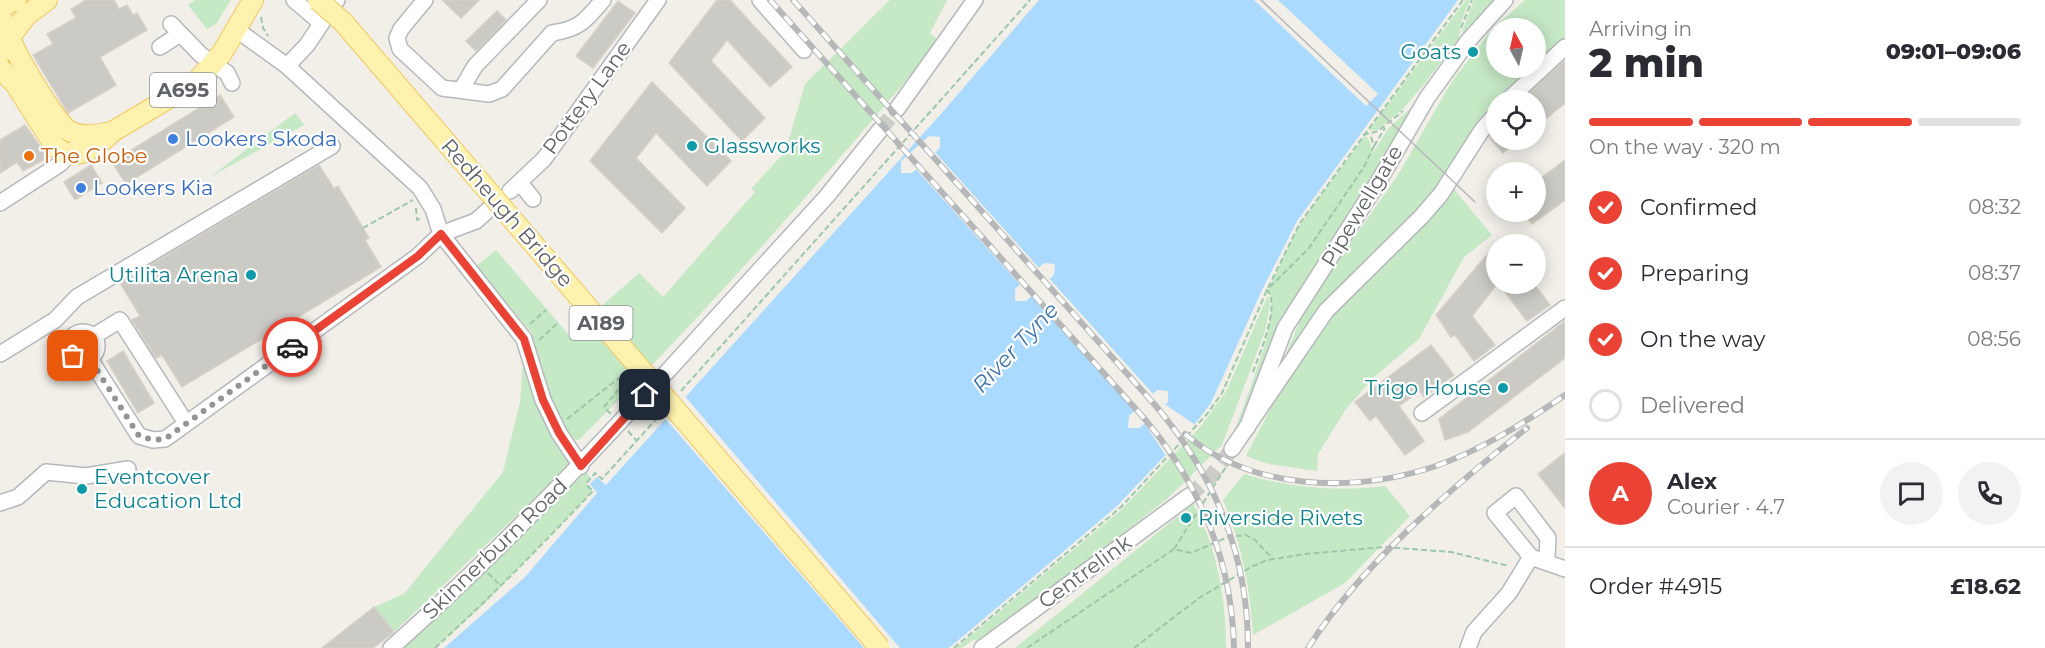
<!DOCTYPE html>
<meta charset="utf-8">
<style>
body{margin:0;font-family:Montserrat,sans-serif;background:#f2f2f3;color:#2b2b33;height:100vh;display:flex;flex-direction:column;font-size:22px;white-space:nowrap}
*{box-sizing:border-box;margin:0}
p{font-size:20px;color:#7c7c81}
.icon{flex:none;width:33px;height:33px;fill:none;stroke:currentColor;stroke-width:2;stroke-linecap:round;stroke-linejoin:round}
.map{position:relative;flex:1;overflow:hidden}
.details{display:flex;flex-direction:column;background:#fff;width:480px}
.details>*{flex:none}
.needle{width:39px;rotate:352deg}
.tools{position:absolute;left:1486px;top:18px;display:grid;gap:12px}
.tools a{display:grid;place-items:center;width:60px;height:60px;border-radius:50%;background:#fff;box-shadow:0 3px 15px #0003;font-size:30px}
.pin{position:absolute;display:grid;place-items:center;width:51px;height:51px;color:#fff;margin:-26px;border-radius:12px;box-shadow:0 3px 9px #0006}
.courier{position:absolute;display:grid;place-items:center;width:60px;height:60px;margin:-30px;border:4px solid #ea4335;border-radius:50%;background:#fff;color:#222;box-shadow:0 2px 8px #0007}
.head em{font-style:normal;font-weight:800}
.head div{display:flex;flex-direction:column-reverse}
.head{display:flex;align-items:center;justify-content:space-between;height:102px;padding:0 24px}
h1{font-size:39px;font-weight:800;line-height:45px}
.bar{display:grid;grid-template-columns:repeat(4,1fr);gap:9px 6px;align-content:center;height:72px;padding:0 24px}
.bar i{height:8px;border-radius:4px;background:#e1e1e2}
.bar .on{background:#ea4335}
.bar p{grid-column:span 4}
.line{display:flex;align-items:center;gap:15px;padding:0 24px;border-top:2px solid #e1e1e2}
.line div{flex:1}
.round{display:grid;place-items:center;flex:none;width:63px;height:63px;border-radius:32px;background:#f2f2f3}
ol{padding:0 24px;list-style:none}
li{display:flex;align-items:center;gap:18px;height:66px}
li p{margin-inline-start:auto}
li .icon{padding:6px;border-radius:50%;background:#ea4335;color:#fff;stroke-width:4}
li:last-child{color:#7c7c81}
li i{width:33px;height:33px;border:3px solid #e1e1e2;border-radius:50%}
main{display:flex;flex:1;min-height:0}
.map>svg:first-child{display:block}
</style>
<main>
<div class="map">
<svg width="1565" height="648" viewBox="0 0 1565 648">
<rect width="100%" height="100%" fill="#f1efe8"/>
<!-- green -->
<g fill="#c5e8c5">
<polygon points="195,0 231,0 216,24 207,29 188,5"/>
<path d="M890,0H947L930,33L939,41C825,178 705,314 579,440L570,439L552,401L531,332L476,266L496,250L569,335L639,273L663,297L755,192L751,189L785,152L805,84Z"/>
<polygon points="1466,0 1470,0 1461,22 1459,38 1425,83 1403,109 1377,130 1369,130"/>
<polygon points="1474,0 1496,0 1466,35 1462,32"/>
<polygon points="1525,0 1565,0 1565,40 1536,65 1536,28 1497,28 1497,68 1534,68 1501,100 1497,100 1497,104 1482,120 1434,192 1321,305 1286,354 1306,306 1398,175 1451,83 1492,29"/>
<path d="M1417,102L1275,336L1232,440C1240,410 1284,314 1268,290L1300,224L1365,136L1368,138L1373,153L1388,129Z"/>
<polygon points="295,113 304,125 210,177"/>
<polygon points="1452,187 1492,235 1464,257 1419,339 1374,377 1346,409 1318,454 1317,471 1268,464 1246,456 1282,387 1321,322"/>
<polygon points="1268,295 1270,305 1265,331 1222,445 1167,499 1096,554 1098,556 976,641 974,639 962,648 956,648 1121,510 1201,426 1227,390"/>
<polygon points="524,350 572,463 394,632 374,607 404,594 503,472 520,402"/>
<polygon points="581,466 591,478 586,484 593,491 484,604 435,648 391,648"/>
<path d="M1244,474C1291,488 1337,492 1385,486L1410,516L1345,583L1253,635C1250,588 1242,544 1223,500Z"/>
<path d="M1193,504C1217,546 1226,600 1226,648H1015Z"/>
</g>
<!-- water -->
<path fill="#aadaff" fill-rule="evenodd" d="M1039,0H1458L1297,221L1262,290L1211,403L1194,425L1116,507L949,648H444L525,577L597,493L590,484L597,477L606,485L940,115ZM929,136L940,137V148L912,173H901V161ZM1044,263L1055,264L1054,275L1026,301H1015V289ZM1157,390L1168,391V402L1140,428H1128L1129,416Z"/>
<!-- pier -->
<g fill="#f1efe8">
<polygon points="1254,0 1278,0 1378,94 1366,106"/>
<polygon points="933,150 1041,270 1022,287 914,167"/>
<polygon points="1048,277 1155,396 1137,413 1029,294"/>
<polygon points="683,394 900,648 864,648 663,416"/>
<polygon points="1163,403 1197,426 1168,459 1143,421"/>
</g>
<!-- building -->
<g fill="#cccac5" stroke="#d6d1c6" stroke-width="1.5">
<polygon points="86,0 114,0 119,9 127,5 133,15 137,13 147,30 100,57 116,85 68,113 33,55 53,44 47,34 76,18 71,9"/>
<polygon points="442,0 479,0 461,18"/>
<polygon points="717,0 730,0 792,67 770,87 727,40 711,61 765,118 742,141 669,63"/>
<polygon points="618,1 635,13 593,68 576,56"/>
<polygon points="497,11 506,20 476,51 466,41"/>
<polygon points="1565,60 1565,103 1536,127 1536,100 1522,100"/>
<polygon points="652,82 731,161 707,186 656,133 636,158 685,208 662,233 590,161"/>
<polygon points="220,95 234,117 126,184 112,162"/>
<polygon points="25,125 45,153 45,159 23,171 17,162 0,173 0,140"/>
<polygon points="1497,128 1497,140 1520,140 1503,153 1489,137"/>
<polygon points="1565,160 1565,200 1532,224 1522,212 1536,212 1536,182"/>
<polygon points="91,165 102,183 75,200 64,182"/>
<polygon points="319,165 334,189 338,186 369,238 365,240 381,267 182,387 162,355 156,358 132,320 140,316 120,283"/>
<polygon points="1497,243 1497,284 1472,316 1495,345 1474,361 1455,335 1451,337 1436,315"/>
<polygon points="1499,284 1534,284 1550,305 1527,321"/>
<polygon points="1565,321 1565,358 1468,432 1445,440 1439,419"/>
<polygon points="1431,345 1454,375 1424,397 1420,391 1399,406 1424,441 1405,455 1376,416 1370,421 1355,402"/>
<polygon points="123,351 154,403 138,413 107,361"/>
<polygon points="1565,453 1565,508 1538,474"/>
<polygon points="374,607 394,632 373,648 322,648"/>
</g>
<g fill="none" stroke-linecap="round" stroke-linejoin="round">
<!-- minor-tunnel -->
<g stroke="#ccccc8" stroke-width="15" stroke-dasharray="15 8" stroke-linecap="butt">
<polyline points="880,130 897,109"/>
<polyline points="1189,496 1212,475 1232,449"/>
</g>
<!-- minor casing -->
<g stroke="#b5b8bc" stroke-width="18">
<g id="minor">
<polyline points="294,0 321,23"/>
<path d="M425,0L401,29L397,38L400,49L442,88L489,94L502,89L552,33C580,29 585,21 603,0"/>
<polyline points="760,0 804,50"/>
<polyline points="171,24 201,55 227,73 232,83"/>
<polyline points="237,30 287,66 420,188 433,209 441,234 524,339 543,400 559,433 581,466"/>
<polyline points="160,47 180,34"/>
<polyline points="287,66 307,45 337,0"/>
<polyline points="461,90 475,66 539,0"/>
<polyline points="1508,100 1565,47"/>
<polyline points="897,109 975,0"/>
<polyline points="520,183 533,199"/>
<polyline points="510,191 544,159 658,0"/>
<polyline points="0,203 60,164 75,149"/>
<circle cx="83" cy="346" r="14"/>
<polyline points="94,336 120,320 186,423"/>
<polyline points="0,354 55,320 77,297 332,146"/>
<polyline points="90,359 139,436 153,440 165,439 418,256 441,234 476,221 488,210"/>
<polyline points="666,373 827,196 880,130"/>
<polyline points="1422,413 1565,308"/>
<polyline points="1247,428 1285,328 1377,184 1427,98 1468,41 1505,0"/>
<polyline points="1232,449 1326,311 1422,216 1441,194 1482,130 1497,113"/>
<polyline points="0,503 18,497 46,472 86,476 128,469"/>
<polyline points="1531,557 1495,513 1516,496 1548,538 1547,556 1540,560"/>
<path d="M391,648C480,569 564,483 645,395"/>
<polyline points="982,648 1189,496"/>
<polyline points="1468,648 1474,632 1509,593 1531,557 1565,569"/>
</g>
</g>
<!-- major casing -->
<g stroke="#f2c960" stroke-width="22">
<g id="major">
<polyline points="0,7 16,0"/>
<polyline points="0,18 8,27 10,37 0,54"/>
<polyline points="10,37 26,16 47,0"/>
<path d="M10,38C17,56 56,125 71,132C84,138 99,134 112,132"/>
<path d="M0,68L16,85L55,146C73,165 98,147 112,132L196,82L222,53L253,0"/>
</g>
</g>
<!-- path -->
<g stroke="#9cc7a9" stroke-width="2" stroke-dasharray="6 3" stroke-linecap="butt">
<polyline points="261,17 263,28 268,36"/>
<polyline points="1461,28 1472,0"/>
<polyline points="1363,135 1378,131 1403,111"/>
<polyline points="1374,146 1385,128"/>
<polyline points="416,208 417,220 422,218"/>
<polyline points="363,228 413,200"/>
<polyline points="530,324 546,310"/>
<polyline points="539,340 558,323"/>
<path d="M1253,372C1259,354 1281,306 1267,290L1309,248L1364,167L1374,146L1370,134"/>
<polyline points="681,391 1030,0"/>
<polyline points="567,419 619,378 624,383 604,407 611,414"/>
<polyline points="628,431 636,440"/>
<polyline points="1174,549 1229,462"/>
<polyline points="488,573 501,586"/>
<path d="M435,648C490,598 542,545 593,491L586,484L595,473L602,479L660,415"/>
<polyline points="954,648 1121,507 1207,414 1222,393 1267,290 1300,223 1463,0"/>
<polyline points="1027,648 1174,549 1191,553 1228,537 1246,535 1255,540 1273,559"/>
<polyline points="1134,648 1199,598 1251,567 1267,560 1306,554 1384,547 1451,552 1509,566"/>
</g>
<!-- minor -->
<use href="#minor" stroke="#fff" stroke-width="15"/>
<!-- major -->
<use href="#major" stroke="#fff2af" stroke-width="20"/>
<!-- tram -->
<polyline stroke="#b6b7b8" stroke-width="1.5" points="1261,0 1475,202"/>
<!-- rail casing -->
<g stroke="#b6b7b8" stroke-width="6">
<g id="rail">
<path d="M770,0L1143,417C1200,484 1232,560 1234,648"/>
<path d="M793,0L1155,405C1215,476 1248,554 1248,648"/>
<path d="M1185,434C1252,491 1353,493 1433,467C1480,451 1524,423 1565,395"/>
<path d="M1308,648C1360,566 1451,488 1527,428"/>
</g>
</g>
<!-- rail -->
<use href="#rail" stroke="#fff" stroke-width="4" stroke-dasharray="11" stroke-linecap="butt"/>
<!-- major-bridge casing -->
<g stroke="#f2c960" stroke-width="22" stroke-linecap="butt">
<polyline id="major-bridge" points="318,0 343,22 880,648"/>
</g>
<!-- major-bridge -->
<use href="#major-bridge" stroke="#fff2af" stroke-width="20"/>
</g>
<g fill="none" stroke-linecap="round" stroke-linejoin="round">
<!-- done -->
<polyline stroke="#929495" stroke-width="6" stroke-dasharray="0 10.8" points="73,356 80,360 90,359 139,436 153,440 165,439 292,347"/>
<!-- route -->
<polyline stroke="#ea4335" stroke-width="8" points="292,347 418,256 441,234 524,339 543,400 559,433 581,466 645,395"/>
</g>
<!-- markers -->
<g fill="#0f9aa8" stroke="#fff" stroke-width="2">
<circle cx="1473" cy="52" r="6"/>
<circle cx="692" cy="146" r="6"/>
<circle cx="251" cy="275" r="6"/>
<circle cx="1503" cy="388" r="6"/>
<circle cx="82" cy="489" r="6"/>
<circle cx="1186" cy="518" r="6"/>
</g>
<g fill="#3f7fe0" stroke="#fff" stroke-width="2">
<circle cx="173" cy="139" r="6"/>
<circle cx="81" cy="188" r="6"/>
</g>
<circle fill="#e8710a" stroke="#fff" stroke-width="2" cx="29" cy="156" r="6"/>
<g text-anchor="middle" stroke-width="4.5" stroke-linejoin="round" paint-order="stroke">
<!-- shield labels -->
<g fill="#fff" stroke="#8f9295" stroke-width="1.5">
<rect x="150" y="73" width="66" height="34" rx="4.5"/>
<rect x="569.5" y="306" width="63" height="34" rx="4.5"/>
</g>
<g font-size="20" font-weight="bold" fill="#5f6368">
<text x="183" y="97">A695</text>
<text x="601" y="330">A189</text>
</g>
<!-- culture labels -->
<g font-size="21" fill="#0d838f" stroke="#fff" text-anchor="end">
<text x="1461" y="59">Goats</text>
<text x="704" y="153" text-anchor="start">Glassworks</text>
<text x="239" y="282">Utilita Arena</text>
<text x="1491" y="395">Trigo House</text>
<text x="94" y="484" text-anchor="start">Eventcover<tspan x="94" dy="24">Education Ltd</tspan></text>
<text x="1198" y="525" text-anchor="start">Riverside Rivets</text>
</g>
<!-- street labels -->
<g font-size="21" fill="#5f6368" stroke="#fff">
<text transform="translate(587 98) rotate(-54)" y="7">Pottery Lane</text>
<text transform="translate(1362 206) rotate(-59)" y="7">Pipewellgate</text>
<text transform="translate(507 213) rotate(49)" y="7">Redheugh Bridge</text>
<text transform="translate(495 549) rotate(-44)" y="7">Skinnerburn Road</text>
<text transform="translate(1085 572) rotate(-36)" y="7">Centrelink</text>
</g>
<!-- shop labels -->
<g font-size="21" fill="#366cbe" stroke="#fff" text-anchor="start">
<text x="185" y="146">Lookers Skoda</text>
<text x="93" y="195">Lookers Kia</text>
</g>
<!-- food labels -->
<g font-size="21" fill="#c56008" stroke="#fff" text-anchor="start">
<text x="41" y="163">The Globe</text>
</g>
<!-- water labels -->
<g font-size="22" font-style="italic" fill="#4174aa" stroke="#fff">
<text transform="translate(1015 347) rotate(-47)" y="8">River Tyne</text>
</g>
</g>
</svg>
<div class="tools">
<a><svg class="needle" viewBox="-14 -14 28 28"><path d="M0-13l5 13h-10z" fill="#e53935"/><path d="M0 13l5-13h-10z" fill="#7c7c81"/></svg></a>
<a><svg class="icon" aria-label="locate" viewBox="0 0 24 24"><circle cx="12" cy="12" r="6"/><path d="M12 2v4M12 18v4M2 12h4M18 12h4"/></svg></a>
<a>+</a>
<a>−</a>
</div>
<div class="pin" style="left:73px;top:356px;background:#ea580c"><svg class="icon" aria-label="bag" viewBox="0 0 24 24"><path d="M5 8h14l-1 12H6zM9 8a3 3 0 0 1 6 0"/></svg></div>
<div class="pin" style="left:645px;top:395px;background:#1f2937"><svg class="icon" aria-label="home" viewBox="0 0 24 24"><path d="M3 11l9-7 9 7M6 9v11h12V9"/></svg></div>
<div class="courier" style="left:292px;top:347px"><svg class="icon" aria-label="car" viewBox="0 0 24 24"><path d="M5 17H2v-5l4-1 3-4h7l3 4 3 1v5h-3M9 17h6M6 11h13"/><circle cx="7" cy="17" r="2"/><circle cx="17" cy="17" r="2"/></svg></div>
</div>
<section class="details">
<div class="head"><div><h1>2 min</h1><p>Arriving in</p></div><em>09:01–09:06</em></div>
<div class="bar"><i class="on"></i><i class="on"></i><i class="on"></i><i></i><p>On the way · 320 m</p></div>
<ol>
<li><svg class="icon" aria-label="check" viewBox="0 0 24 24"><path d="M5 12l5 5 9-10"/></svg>Confirmed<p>08:32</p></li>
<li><svg class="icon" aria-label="check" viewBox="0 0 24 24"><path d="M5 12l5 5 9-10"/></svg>Preparing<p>08:37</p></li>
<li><svg class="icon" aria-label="check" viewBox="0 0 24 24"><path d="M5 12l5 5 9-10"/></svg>On the way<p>08:56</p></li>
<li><i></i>Delivered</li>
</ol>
<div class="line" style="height:108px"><b class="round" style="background:#ea4335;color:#fff">A</b><div><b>Alex</b><p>Courier · 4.7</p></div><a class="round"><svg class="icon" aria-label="chat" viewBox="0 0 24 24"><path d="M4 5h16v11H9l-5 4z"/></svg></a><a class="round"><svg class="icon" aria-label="phone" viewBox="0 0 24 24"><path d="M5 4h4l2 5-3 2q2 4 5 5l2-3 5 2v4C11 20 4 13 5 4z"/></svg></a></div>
<div class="line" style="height:78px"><div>Order #4915</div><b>£18.62</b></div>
</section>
</main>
